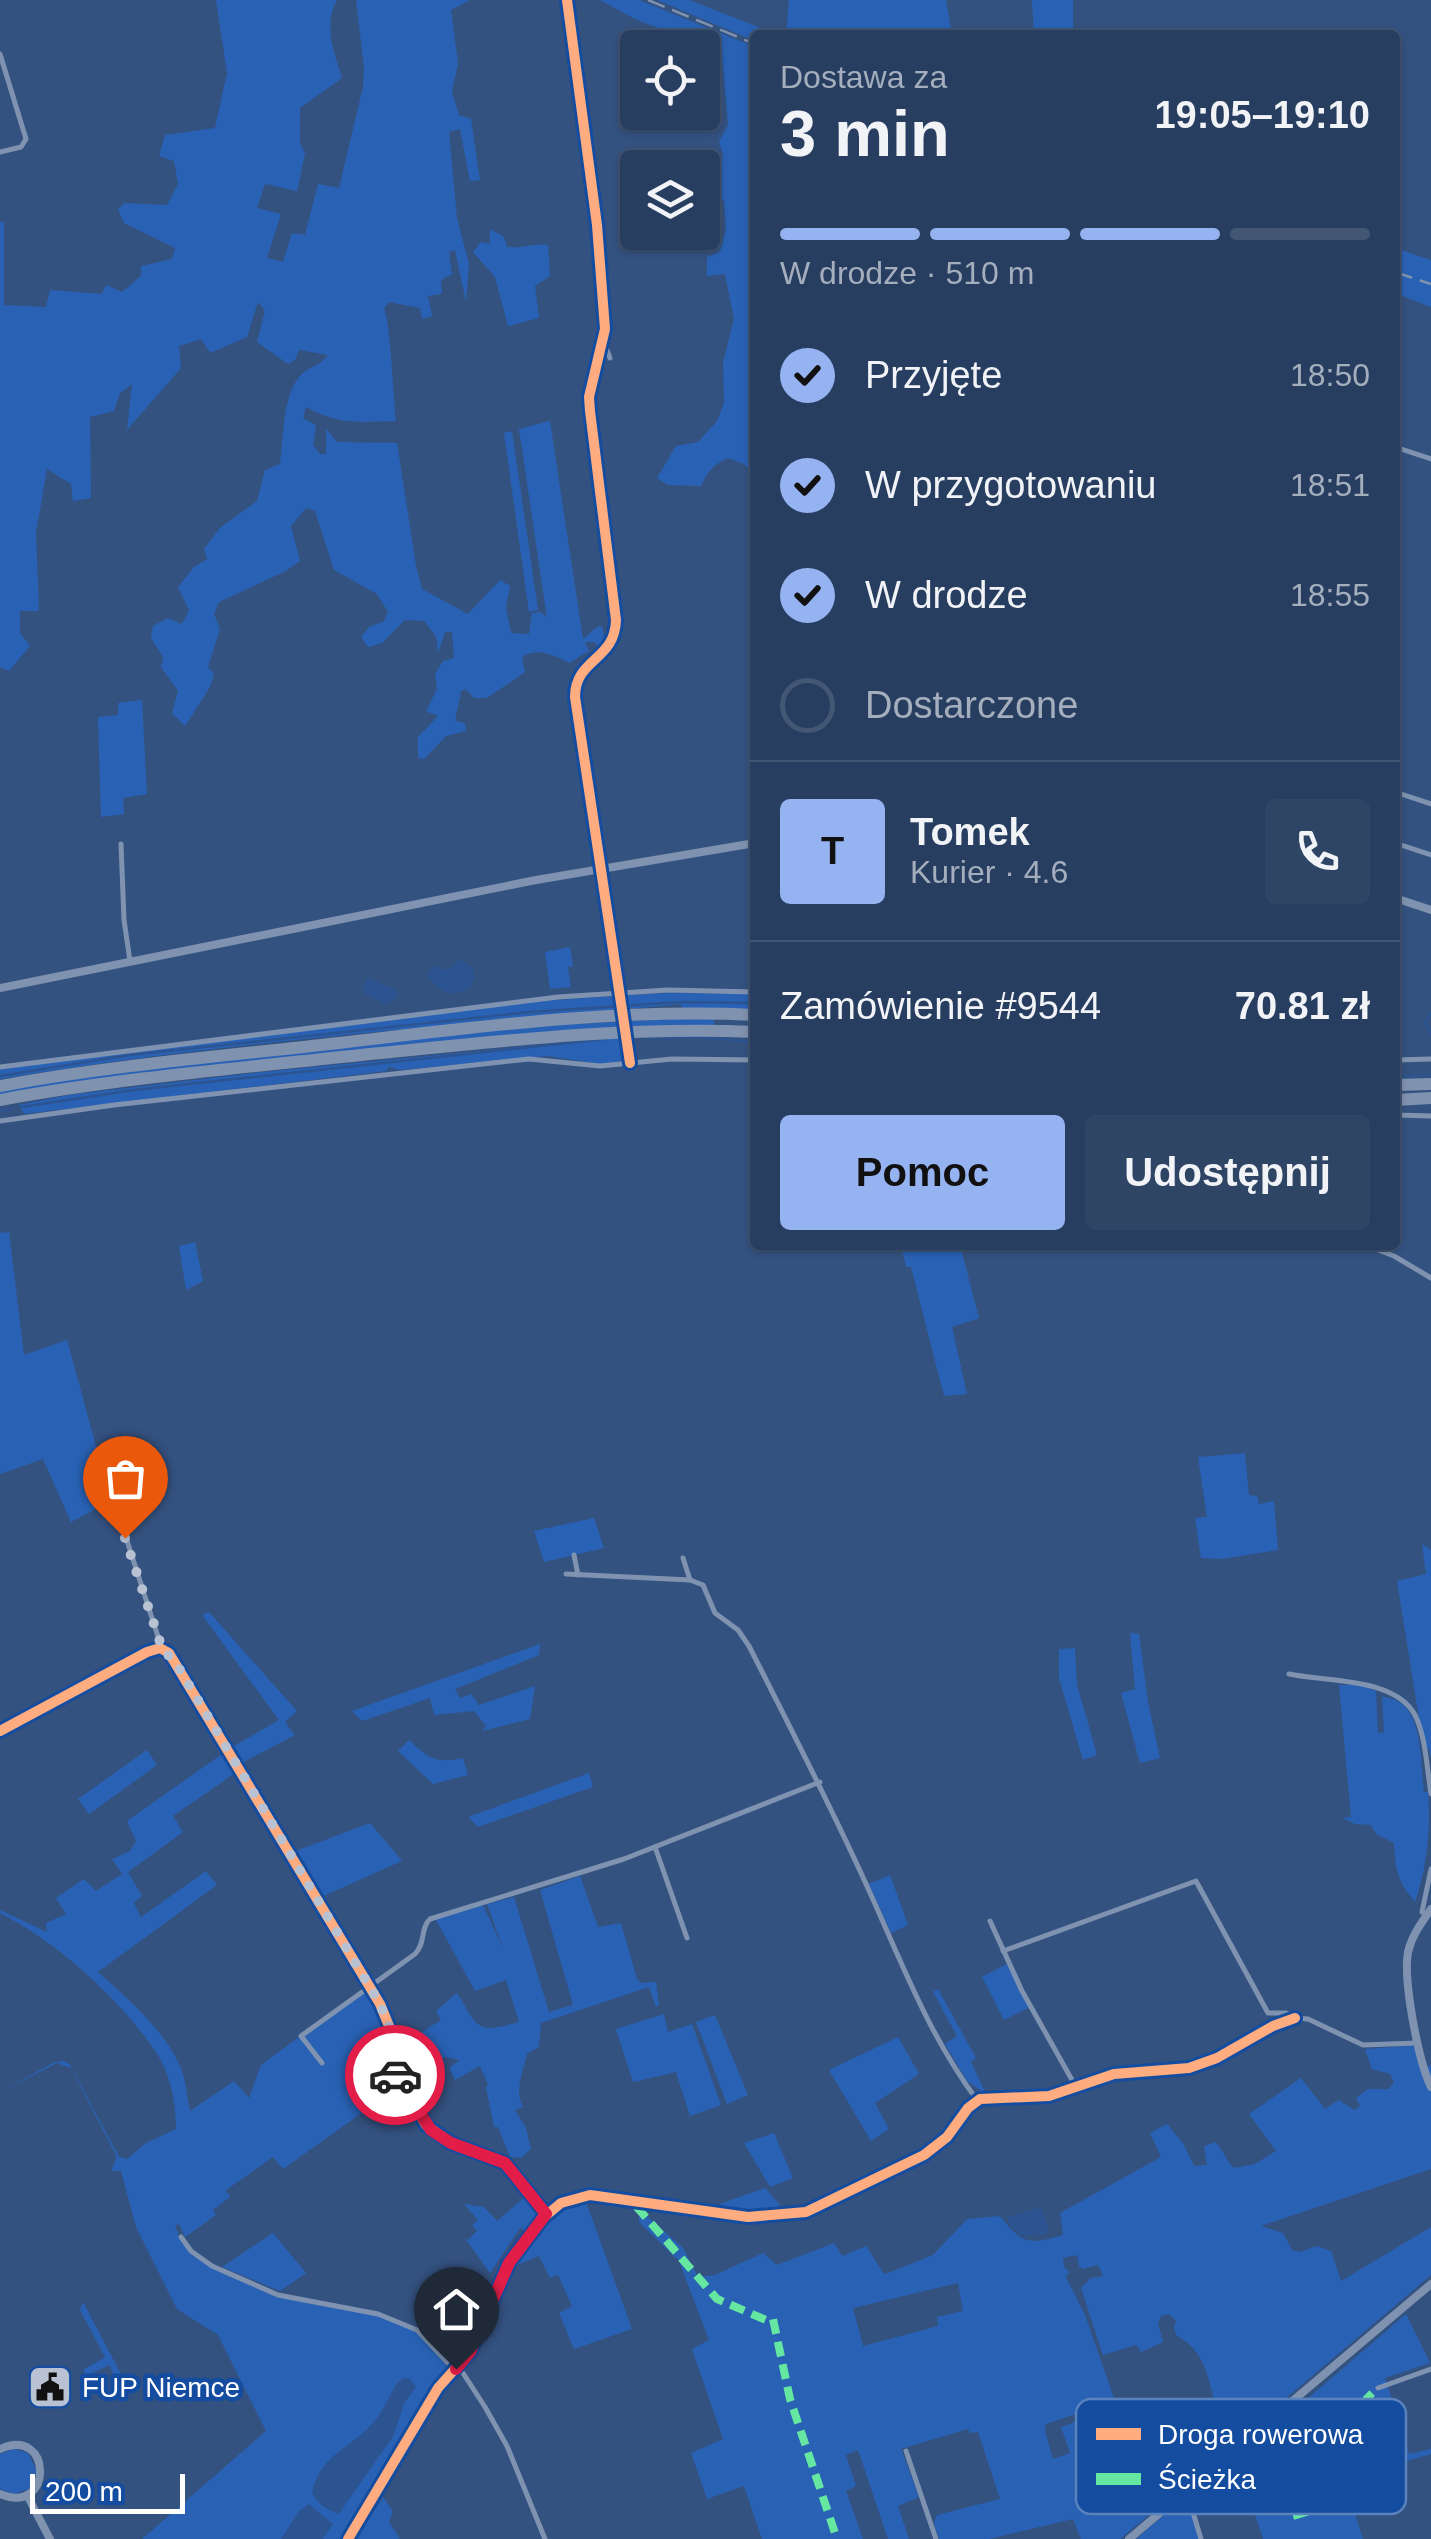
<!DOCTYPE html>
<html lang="pl">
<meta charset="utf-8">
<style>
body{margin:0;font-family:Helvetica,sans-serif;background:#2f4566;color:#f1f3f6;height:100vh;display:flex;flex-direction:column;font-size:38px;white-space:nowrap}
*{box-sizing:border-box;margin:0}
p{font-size:32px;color:#a4aebd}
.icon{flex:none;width:55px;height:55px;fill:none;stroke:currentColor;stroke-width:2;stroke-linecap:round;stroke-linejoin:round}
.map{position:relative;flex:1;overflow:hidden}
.details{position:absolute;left:750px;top:30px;width:650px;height:1220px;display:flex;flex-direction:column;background:#273e60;border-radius:10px;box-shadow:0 2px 8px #0004,0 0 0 2px #435775}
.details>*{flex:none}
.tools{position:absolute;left:620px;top:30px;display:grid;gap:20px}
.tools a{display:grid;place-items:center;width:100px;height:100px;border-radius:10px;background:#273e60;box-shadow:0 2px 8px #0004,0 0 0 2px #435775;font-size:50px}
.scale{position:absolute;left:30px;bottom:25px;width:155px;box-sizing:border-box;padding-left:10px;border:5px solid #fff;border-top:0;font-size:28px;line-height:35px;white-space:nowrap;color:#fff;-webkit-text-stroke:8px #144c9f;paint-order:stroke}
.pin{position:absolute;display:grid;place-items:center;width:85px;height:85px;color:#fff;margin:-102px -42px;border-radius:50% 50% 50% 0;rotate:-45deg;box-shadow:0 0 10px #0007}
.pin .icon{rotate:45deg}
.courier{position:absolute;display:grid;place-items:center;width:100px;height:100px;margin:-50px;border:8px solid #e11d48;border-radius:50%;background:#fff;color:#222;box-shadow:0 2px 12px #0007}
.headline em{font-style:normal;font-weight:800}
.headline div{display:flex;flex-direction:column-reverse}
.headline{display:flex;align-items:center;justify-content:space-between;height:170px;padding:0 30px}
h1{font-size:65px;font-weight:800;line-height:75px}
.bar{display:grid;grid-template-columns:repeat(4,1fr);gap:15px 10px;align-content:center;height:120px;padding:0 30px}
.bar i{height:12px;border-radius:8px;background:#435775}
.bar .current{background:#95b2f1}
.bar p{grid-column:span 4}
.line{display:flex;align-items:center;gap:25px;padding:0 30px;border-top:2px solid #435775}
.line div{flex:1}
.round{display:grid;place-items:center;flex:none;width:105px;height:105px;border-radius:10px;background:#2f4566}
ol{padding:0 30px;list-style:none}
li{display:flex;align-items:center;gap:30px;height:110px}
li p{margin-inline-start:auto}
li .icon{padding:10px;border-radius:50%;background:#95b2f1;color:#111;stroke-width:4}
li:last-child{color:#a4aebd}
li i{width:55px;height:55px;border:5px solid #435775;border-radius:50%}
.primary-button{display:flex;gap:20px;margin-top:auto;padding:20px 30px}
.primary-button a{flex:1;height:115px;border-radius:10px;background:#95b2f1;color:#111;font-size:40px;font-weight:800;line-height:115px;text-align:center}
.primary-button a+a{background:#2f4566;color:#f1f3f6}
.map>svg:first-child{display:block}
</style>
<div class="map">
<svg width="1431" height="2539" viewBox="0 0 1431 2539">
<rect width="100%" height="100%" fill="#345280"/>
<!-- green -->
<g fill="#2962b5" fill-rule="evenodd">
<path d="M216,0H337C323,24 334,53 342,78L300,108V143L305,153L297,191L265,184L257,208L281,214L267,258L283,262L292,233L305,235L318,184L339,188L363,87L364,67L356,0H470L451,10L458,63L452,92L459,115L471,119L480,180L470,181L460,129L449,132L457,218L469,264L466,302L455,250L449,252L452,274L441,280L442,294L428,296L432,316L422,319L420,308L389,302L384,309C390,318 394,402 396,421C359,422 339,425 306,407L303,418L316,425L313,445L320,454H326V429L337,442L397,443L416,566L422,589L468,614L500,580L510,586L506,607L511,633L529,634L532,613L541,612L547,618L519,429L550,421L583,639L597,627L602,626L607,648L601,653L595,642H585L589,651L569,663C553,655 539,647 522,657L525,672L487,698H474L466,689L461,691L455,721L465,723L466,731L446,736L424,759L418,758V737L438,716L426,711L437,689L435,674L443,661L454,658L452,632H445L438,653L436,636L424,621L405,620L382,643L368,647L361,637L369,627L384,621L388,612L377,594L334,570L315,511L306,508L291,526L300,561L286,571L219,602L214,614L220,629L208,667L214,674L210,687L185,726L172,713L178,691L161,667L163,657L151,638L153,626L168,618L182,624L189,610L178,587L194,567L207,559L204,549L220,528L257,501L265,470L280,464C284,438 282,391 303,373C312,365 317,368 328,355L299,350L295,360L288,364L257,342L265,311L258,302L247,337L210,353L201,339L179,346L181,368L127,430L132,384L120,393L114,411L90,417L91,498L73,501L71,484L47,469L36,533L39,611H20V633L30,646L9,671L0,667V222H4V305L46,307L50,290L102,294L106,285L122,292L141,276V266L172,259L175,248L124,223L118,210L124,203L167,205L178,184L174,161L159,156L165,135L215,128L227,73Z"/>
<path d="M600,0H639L755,47V477L744,464L728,458C714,464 707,472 701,486L668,485L657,478L676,446L698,442L717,421L724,403L723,363L734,319L725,274L707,276V257L720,252L726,229L724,201L702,192L703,182H715L723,155L719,141L728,125L722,53L635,19Z"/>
<polygon points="657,0 689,0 779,35 755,35 755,41"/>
<polygon points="789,0 946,0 952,35 786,35"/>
<polygon points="1032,0 1073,0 1073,35 1034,35"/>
<path d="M490,229L504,237L507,247C522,249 533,243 548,245L550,276L535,286L539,318L508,326L495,277L473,252L481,242L490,244Z"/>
<polygon points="1395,248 1431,260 1431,307 1395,293"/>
<polygon points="512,431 538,610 529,612 504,433"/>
<polygon points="142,700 147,794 123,798 124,814 101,817 98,717 118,715 118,703"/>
<polygon points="570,947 573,966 568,967 571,987 550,989 545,952"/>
<path d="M666,993L755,994V1010L683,1008L680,1004C453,1026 225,1041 0,1079V1069L537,1001Z"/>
<polygon points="714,1017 714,1027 655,1027 0,1094 0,1090 68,1079 517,1027"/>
<polygon points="621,1037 625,1058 616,1063 599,1064 548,1056 400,1070 388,1067 387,1071 24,1114 19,1105 69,1095 254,1073"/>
<polygon points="9,1232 24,1355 67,1340 111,1501 71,1522 43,1459 0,1474 0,1233"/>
<polygon points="195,1242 203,1281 186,1290 179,1246"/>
<polygon points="901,1245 960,1245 979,1318 952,1327 967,1394 944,1396 911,1267 906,1267"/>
<polygon points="1245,1453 1249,1495 1257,1496 1259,1504 1274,1501 1278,1550 1222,1559 1201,1558 1195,1518 1207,1517 1198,1457"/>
<polygon points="594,1518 604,1548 544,1562 534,1531"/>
<polygon points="1422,1544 1431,1550 1431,1757 1429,1749 1424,1749 1397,1581 1426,1574"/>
<polygon points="209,1612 297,1711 285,1722 295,1735 238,1765 229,1749 279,1720 202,1615"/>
<polygon points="1130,1633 1139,1634 1148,1702 1160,1758 1140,1763 1121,1693 1135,1689"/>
<polygon points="540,1644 539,1655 455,1689 460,1698 471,1694 479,1705 535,1686 530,1719 482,1731 486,1726 474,1711 434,1715 430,1698 362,1721 352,1711"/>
<polygon points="1075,1648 1077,1685 1097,1755 1083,1760 1059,1678 1059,1649"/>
<path d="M1339,1685H1359L1376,1691L1378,1733L1384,1732L1382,1697C1425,1698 1420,1762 1424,1792H1428C1431,1831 1427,1866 1415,1902C1398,1882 1395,1869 1394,1843L1376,1834L1371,1825L1355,1824L1342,1818L1351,1817Z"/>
<path d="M409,1740C428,1758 436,1764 463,1758L468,1775L433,1784L398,1751Z"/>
<polygon points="147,1750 157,1765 89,1814 78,1799"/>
<path d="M225,1752L238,1771L173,1816L183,1832L128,1872L142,1896L134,1903L141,1917L206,1871L217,1885L98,1972C128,1999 167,2032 182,2071C186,2083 187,2098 190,2111L234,2081L249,2098L261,2065L367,1987C375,2001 385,2015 388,2031C391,2052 390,2067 398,2087L283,2169L273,2157L226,2190L230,2197L213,2210L216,2215L185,2237L179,2224L175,2226L182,2243L193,2256L278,2295L355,2308L407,2324L437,2351L452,2371L346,2539H142L266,2431L218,2335L177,2309L136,2227L121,2171H111L116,2159L115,2153L71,2068L57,2063L0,2092L55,2062L64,2061L70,2065L119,2157L127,2159L146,2143L176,2129C176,2104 171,2075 157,2054C122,2000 57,1942 0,1913V1910L47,1932L46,1923L66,1914L56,1898L84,1879L96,1891L122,1874L112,1859L130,1851L136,1841L127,1821Z"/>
<polygon points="589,1773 593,1787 478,1827 468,1817"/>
<polygon points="370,1823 402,1861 319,1898 293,1852"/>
<polygon points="890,1875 908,1925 891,1933 869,1884"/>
<path d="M580,1876L598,1927L621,1923L637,1979L641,1983L656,1982L659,2005L656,2007L649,1987L541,2023L539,2047L527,2054C523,2071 514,2092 523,2107L515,2110L526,2128L531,2149L521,2158L510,2157L498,2127H494L486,2087L488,2084L480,2066L455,2080L449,2068L460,2060L446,2057L430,2060L420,2045L423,2042L419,2034L441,2020L436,2011L457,1993C479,2029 476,2034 519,2022L506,1980L475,1991L435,1918L483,1905L504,1951L487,1904L514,1897L549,2012L573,2005L540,1890Z"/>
<polygon points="1007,1964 1030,2007 1004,2020 982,1977"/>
<polygon points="938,1989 976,2058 971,2062 986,2094 967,2081 945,2044 957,2036 933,1992"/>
<polygon points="664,2014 668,2032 692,2024 721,2105 690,2116 676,2072 633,2082 616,2029"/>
<polygon points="715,2015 748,2095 727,2104 696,2022"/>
<polygon points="898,2037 919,2074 875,2103 889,2129 871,2141 829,2070"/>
<path d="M1420,2045L1426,2066H1431V2169L1261,2226L1283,2233L1292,2250L1300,2252L1317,2246L1331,2251L1341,2281L1431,2227V2275L1165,2501L1161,2499L1145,2455L1208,2434L1204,2418L1217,2412C1209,2383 1207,2351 1177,2336L1174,2328L1176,2321L1169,2314L1161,2316L1158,2324L1163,2342L1141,2352L1136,2345L1103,2355L1081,2288L1091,2278L1103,2276L1098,2265L1083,2269L1079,2266L1077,2255L1063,2258L1064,2267L1069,2272L1066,2277L1085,2315L1115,2401L1046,2424L1045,2431L1053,2459L1070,2453L1061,2427L1099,2414L1095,2421L1097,2429L1107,2426L1112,2435L1126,2430L1155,2504L1154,2511L1120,2539H1081L1073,2519L989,2539H939L934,2523L937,2515L1000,2499L978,2432L970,2433L968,2429L901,2449L919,2497L898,2506L909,2539H888L858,2450L846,2455L856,2486L846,2491L863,2539H762L744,2486L707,2499L691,2453L723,2439L692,2349L709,2340L679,2261L639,2222V2209L683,2248L698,2277L715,2275L763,2253L777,2265L834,2243L842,2256L866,2246L884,2274L891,2272L933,2255L967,2219L1000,2216C1022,2244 1029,2245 1063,2235L1060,2213L1161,2157L1150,2133L1167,2124L1183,2143L1194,2166L1207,2165L1204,2146L1216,2142L1233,2168L1255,2164L1276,2151L1249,2114L1301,2078L1325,2109L1339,2100L1354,2110L1360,2106L1356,2098L1368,2089H1389L1394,2083L1390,2074L1372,2069L1365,2049ZM958,2283L963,2311L937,2317L938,2326L863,2346L853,2308Z"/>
<polygon points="774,2133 793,2178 770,2187 744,2143"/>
<polygon points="765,2188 786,2212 765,2214 723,2210 720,2204"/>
<polygon points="527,2195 541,2214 527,2231 520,2228 490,2273 465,2238 468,2240 477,2231 472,2225 478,2220 464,2204 484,2207 497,2221"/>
<path d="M585,2199L632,2329L574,2349L559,2313L572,2306L558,2275L550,2278L539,2256L517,2265C535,2237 549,2204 585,2199Z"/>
<polygon points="273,2233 306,2273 280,2291 222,2267"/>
<polygon points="83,2302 123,2378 118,2382 109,2365 87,2376 83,2370 105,2357 80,2310"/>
<polygon points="1406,2314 1430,2363 1385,2378 1409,2454 1431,2449 1431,2454 1344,2479 1363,2539 1263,2539 1243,2476 1274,2467 1288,2513 1322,2503 1314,2474 1340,2466 1333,2445 1320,2448 1305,2401"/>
<polygon points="14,2449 28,2453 37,2471 29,2489 14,2494 0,2489 0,2454"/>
<polygon points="383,2497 393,2511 389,2522 400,2539 355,2539"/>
<polygon points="1182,2500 1188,2502 1199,2539 1136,2539"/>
</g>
<!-- water -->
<g fill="#2c5490">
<polygon points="461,959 473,968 475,978 469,989 453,994 441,990 427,976 432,965 447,970"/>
<polygon points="367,977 398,991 394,1001 386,1005 362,992"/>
<polygon points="1041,2207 1048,2226 1047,2235 1022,2236 1008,2223 1008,2217"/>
<path d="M404,2378L410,2379L416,2387L404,2404L394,2435L341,2511L338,2514C327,2509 316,2504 312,2492C321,2454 348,2450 371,2425C382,2414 389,2396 397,2383Z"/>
<polygon points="309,2504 333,2524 323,2539 281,2539 299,2511"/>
</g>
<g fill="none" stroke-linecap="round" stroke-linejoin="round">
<!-- stream -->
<g stroke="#2c5490" stroke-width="2.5">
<polyline points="1431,1013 1425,1023 1431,1034"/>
<polyline points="648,1038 699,1037 755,1042"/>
<polyline points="0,1076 130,1055 530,1012 680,1002 755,1003"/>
<polyline points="1395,1077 1431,1075"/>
<polyline points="22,1107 134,1090 605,1039"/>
<polyline points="0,1111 11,1109"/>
<polyline points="407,2447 431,2408"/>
</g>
<!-- minor -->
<g stroke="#7f93b0" stroke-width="5">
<path d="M567,0L597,225L605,329L589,397L590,411L616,620C615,661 575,658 575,697L617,976"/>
<polyline points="0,54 26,139 21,147 0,152"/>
<polyline points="604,343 610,358"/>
<polyline points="1395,447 1431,459"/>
<polyline points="1395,792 1431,804"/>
<polyline points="1395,843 1431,855"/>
<polyline points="121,844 124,920 130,961"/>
<polyline points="627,1042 630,1063"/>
<polyline points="1395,1060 1431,1059"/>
<polyline points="0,1067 558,997 668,990 755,992"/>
<polyline points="1395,1115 1431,1116"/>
<polyline points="0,1121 114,1105 529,1059 600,1066 672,1059 755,1060"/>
<polyline points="1365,1245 1394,1256 1431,1278"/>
<polyline points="109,1485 162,1649"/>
<polyline points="574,1555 578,1575"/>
<polyline points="683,1558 690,1580"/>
<path d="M566,1574L690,1580L703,1585L715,1613L738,1630L749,1646C791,1729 833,1810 871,1895C903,1966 930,2037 977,2100"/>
<path d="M1289,1674C1325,1682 1395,1677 1415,1715C1426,1737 1427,1770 1431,1794"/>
<polyline points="0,1731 147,1652 160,1648 169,1653 380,2004 389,2026 395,2074 426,2125 451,2143 505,2163 546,2214"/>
<polyline points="655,1847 687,1938"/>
<polyline points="1427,1915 1422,1912 1431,1869"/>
<polyline points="990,1921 1022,1991 1076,2087"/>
<polyline points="1003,1951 1196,1881 1268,2013 1286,2013 1295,2018 1308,2019 1363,2045 1417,2043"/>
<path d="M322,2063L301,2036L415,1954C426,1943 420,1928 430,1919L624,1859L820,1782"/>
<polyline points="181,2237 191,2251 212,2266 278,2295 378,2314 417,2330 448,2363 463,2373 485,2407 507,2446 545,2539"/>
<polyline points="1378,2388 1431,2369"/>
<polyline points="1119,2405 1162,2511"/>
<polyline points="906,2451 936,2539"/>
<polyline points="1184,2493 1189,2499 1201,2539"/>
<polyline points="348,2539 438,2388 470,2352 509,2263 543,2218 561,2203 590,2195 748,2217 806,2212 924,2155 947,2137 968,2108 980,2099 1049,2096 1114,2074 1189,2068 1217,2058 1273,2026 1295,2018"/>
</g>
<!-- tertiary -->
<g stroke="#7f93b0" stroke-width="8">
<polyline points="1395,898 1431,910"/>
<polyline points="0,988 536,880 755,843"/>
<path d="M1431,1909C1422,1922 1412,1935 1408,1952C1403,1980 1418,2060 1431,2087"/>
<path d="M0,2449C53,2425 54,2517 0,2494"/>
<polyline points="27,2495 50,2539"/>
<polyline points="1129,2539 1431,2284"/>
</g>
<!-- motorway -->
<g stroke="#7f92af" stroke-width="12">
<polyline points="1395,1085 1431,1084"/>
<path d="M0,1086C112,1065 226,1056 339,1043C477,1027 616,1008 755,1015"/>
<path d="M0,1100C119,1078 241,1068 361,1055C492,1042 623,1026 755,1032"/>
<polyline points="1395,1100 1431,1098"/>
</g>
<!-- rail -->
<g stroke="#7f92af" stroke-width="2.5" stroke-dasharray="18 8" stroke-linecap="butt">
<polyline points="648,0 755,44"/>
<polyline points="1395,272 1431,284"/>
</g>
<!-- minor-bridge -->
<polyline stroke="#7f93b0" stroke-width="5" points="617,976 627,1042"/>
<!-- quiet -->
<g stroke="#66e7a1" stroke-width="8" stroke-dasharray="15 8" stroke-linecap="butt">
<polyline points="636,2206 717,2299 766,2320 773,2319 790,2399 837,2539"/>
<path d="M1293,2516L1354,2498C1342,2458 1343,2416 1378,2388"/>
</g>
<!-- cycleway casing -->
<g stroke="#144c9f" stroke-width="16">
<g id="cycleway">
<path d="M567,0L597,225L605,329L589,397L590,411L616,620C615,661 575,658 575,697L630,1063"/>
<polyline points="0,1731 147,1652 160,1648 169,1653 380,2004 389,2026 395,2074 426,2125 451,2143 505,2163 546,2214"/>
<polyline points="348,2539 438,2388 470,2352 509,2263 543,2218 561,2203 590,2195 748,2217 806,2212 924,2155 947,2137 968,2108 980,2099 1049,2096 1114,2074 1189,2068 1217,2058 1273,2026 1295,2018"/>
</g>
</g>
<!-- cycleway -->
<use href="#cycleway" stroke="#ffac80" stroke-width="10"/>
</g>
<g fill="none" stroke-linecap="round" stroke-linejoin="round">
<!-- done -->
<polyline stroke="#b8c2d3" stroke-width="10" stroke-dasharray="0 18" points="125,1538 162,1648 177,1665 380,2004 389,2026 395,2075"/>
<!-- route -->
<polyline stroke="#e11d48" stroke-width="12" points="395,2075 431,2130 451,2143 505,2163 546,2214 509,2263 470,2352 456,2369"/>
</g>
<!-- icons -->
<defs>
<g id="civic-square" transform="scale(2.25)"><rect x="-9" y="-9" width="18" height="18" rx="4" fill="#b8c2d3" stroke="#144c9f"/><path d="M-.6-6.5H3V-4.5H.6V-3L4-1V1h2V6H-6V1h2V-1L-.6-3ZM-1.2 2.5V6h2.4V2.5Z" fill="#111"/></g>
</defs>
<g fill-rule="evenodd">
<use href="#civic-square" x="50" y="2387"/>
</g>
<g text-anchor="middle" stroke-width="9" stroke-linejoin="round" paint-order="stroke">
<!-- poi labels -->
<g font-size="28" fill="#fff" stroke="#144c9f" text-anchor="start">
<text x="82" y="2397">FUP Niemce</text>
</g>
</g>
<!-- legend -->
<rect x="1076" y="2399" width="330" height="115" rx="15" fill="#144c9f" stroke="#5a82bc" stroke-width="2.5"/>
<rect x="1096" y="2428" width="45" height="12" fill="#ffac80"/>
<rect x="1096" y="2473" width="45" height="12" fill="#66e7a1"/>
<g font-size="28" fill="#fff">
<text x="1158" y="2444">Droga rowerowa</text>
<text x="1158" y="2489">Ścieżka</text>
</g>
</svg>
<div class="tools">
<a><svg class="icon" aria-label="locate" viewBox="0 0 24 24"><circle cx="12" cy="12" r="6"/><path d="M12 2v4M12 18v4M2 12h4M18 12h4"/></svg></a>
<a><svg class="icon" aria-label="layers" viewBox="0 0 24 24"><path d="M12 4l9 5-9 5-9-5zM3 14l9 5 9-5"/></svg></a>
</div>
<div class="scale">200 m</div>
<div class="pin" style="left:125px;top:1538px;background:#ea580c"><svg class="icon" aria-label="bag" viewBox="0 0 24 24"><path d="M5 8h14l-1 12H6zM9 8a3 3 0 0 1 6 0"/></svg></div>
<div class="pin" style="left:456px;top:2369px;background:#1f2937"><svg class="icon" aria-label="home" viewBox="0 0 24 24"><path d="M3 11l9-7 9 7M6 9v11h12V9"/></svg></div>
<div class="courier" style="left:395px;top:2075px"><svg class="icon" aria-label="car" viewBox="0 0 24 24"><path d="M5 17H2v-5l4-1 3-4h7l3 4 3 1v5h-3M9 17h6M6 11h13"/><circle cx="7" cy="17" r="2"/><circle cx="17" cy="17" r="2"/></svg></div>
<section class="details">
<div class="headline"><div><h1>3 min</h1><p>Dostawa za</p></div><em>19:05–19:10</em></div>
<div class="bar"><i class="current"></i><i class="current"></i><i class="current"></i><i></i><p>W drodze · 510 m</p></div>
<ol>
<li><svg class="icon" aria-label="check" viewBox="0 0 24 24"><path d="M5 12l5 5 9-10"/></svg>Przyjęte<p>18:50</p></li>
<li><svg class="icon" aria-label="check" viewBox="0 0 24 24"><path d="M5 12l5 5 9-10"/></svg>W przygotowaniu<p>18:51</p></li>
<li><svg class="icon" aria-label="check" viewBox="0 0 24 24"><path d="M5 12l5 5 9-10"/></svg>W drodze<p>18:55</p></li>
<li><i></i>Dostarczone</li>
</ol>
<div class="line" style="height:180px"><b class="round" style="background:#95b2f1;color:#111">T</b><div><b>Tomek</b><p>Kurier · 4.6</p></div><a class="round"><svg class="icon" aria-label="phone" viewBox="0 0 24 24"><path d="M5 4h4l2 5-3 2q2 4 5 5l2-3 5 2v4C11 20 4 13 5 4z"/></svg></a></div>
<div class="line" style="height:130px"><div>Zamówienie #9544</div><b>70.81 zł</b></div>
<div class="primary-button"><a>Pomoc</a><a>Udostępnij</a></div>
</section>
</div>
